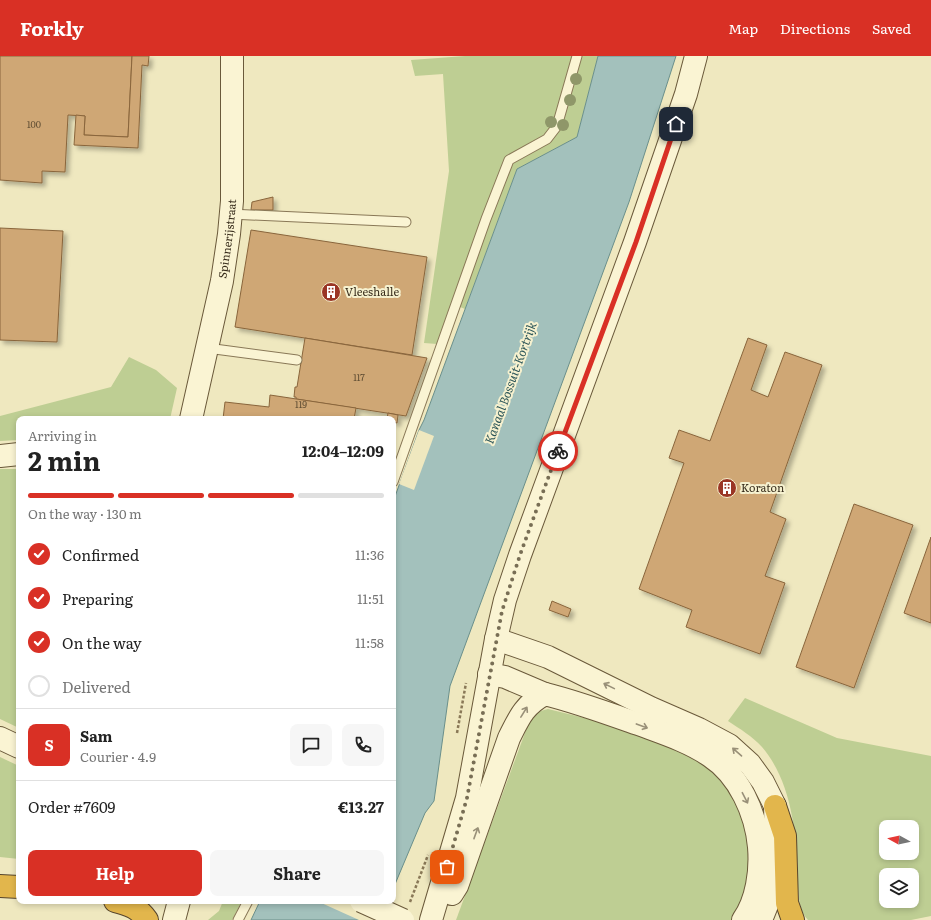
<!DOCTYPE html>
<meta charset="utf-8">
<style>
body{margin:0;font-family:Literata,serif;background:#f6f6f6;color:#222;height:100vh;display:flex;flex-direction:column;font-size:15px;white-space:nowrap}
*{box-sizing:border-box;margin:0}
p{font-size:13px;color:#767676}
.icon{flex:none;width:22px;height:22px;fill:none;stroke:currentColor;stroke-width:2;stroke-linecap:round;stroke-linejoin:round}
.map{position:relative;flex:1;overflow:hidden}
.panel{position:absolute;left:16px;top:360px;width:380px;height:488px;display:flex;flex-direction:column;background:#fff;border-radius:8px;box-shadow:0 2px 6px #0003}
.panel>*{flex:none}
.needle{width:26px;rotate:278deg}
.tools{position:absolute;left:879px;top:764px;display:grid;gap:8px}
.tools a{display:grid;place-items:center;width:40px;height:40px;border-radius:8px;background:#fff;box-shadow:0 2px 6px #0003;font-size:20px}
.pin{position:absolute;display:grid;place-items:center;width:34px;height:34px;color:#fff;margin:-17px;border-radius:8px;box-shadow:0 2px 6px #0006}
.courier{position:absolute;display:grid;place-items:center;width:40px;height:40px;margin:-20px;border:3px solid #d93025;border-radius:50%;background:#fff;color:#222;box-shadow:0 1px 5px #0007}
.summary em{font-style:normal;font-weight:700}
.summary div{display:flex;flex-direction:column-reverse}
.summary{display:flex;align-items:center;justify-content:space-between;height:68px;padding:0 12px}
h1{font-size:26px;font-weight:700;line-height:30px}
.bar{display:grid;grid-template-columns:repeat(4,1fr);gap:6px 4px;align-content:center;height:48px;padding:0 12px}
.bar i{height:5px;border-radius:3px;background:#e0e0e0}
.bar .selected{background:#d93025}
.bar p{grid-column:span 4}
.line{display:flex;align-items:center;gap:10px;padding:0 12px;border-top:1px solid #e0e0e0}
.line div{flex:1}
.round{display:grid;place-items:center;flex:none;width:42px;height:42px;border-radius:8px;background:#f6f6f6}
ol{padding:0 12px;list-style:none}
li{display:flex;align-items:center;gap:12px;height:44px}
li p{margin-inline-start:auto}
li .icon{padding:4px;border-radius:50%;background:#d93025;color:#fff;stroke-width:4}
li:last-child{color:#767676}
li i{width:22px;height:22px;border:2px solid #e0e0e0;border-radius:50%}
.button{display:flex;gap:8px;margin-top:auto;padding:8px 12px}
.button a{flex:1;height:46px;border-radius:8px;background:#d93025;color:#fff;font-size:16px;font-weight:700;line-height:46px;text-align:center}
.button a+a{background:#f6f6f6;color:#222}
header{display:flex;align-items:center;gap:24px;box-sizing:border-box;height:56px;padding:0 20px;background:#d93025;color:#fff}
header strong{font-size:19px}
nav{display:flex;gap:22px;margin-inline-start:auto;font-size:14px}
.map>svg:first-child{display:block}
</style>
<header>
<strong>Forkly</strong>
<nav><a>Map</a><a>Directions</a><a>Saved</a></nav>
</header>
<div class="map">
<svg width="931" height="864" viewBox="0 0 931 864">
<defs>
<filter id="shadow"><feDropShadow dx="3.5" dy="3.5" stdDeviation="2" flood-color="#0004"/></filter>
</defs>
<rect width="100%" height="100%" fill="#efe8bf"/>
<!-- green -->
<g fill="#bece93" fill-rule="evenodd">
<polygon points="465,0 598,0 577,81 517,113 465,253 453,248 437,288 424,287 449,115 443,18 415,20 411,4"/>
<polygon points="129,301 156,314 177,332 170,363 19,363 19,384 0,385 0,360 111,331"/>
<polygon points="0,413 19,413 19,672 0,663"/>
<path d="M745,642L837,682L931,700V860L911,864H808C797,853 798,832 798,818C796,775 791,725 762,691C752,680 740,673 728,665ZM886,771H912V797H886ZM886,819H912V845H886Z"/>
<polygon points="548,653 593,664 671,689 697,702 715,717 742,753 749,780 749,832 732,864 456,864 529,666 537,656"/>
<polygon points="0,701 19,710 19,803 0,801"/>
<polygon points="223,845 242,845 232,864 208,864 219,855"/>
</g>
<!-- water -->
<g fill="#a3c1bc" stroke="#6a8f8b">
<polygon points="598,0 676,0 629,146 450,630 434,745 425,757 393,833 393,446 419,374 424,364 517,113 577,81"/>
<polygon points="260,845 388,845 380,864 251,864"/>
</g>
<!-- pier -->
<g fill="#efe8bf">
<polygon points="419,374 434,380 414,434 399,428"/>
<polygon points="317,845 390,845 382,864 359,864"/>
</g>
<!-- building -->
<g fill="#cfa774" stroke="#89653c" filter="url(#shadow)">
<polygon points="0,0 132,0 128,81 84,79 85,60 68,59 65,116 42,115 42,127 0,124"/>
<polygon points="132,0 149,0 148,10 142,9 138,92 74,89 76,59 85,60 84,79 128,81"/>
<polygon points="273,141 273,154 251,154 252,146"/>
<polygon points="0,172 63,175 57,286 0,284"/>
<polygon points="251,174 427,201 412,299 235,271"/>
<polygon points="305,282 427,302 406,360 296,343 296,341 294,341 295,331 297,331"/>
<polygon points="748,282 767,289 751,334 768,341 785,296 822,309 770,456 786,463 765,520 785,527 760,598 686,571 692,554 639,533 684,407 669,402 679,374 710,385"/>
<polygon points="270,339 356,352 354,363 223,363 225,346 269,351"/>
<polygon points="388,357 398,359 397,367 393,366 393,363 387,363"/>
<polygon points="854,448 913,469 854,632 796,611"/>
<polygon points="931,481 931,567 904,557"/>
<polygon points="552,545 571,553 568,561 549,554"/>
</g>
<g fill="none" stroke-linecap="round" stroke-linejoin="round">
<!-- lane casing -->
<g stroke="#897857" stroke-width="11">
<g id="lane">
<polyline points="230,158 406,166"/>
<polyline points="207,292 297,304"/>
<polyline points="393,426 486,163 509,104 547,83 557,70 577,0"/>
<polyline points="238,864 248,845"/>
</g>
</g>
<!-- secondary casing -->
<g stroke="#6a593a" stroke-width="24">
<g id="secondary">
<path id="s1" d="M191,363L222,225L229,178L232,145V0"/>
<polyline points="0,400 19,398"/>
<polyline points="496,583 548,601 651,652 699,673 729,689 750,708 763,726 775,750 776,786 774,819 771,839 761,864"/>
<polyline points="489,618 505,621 545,638"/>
<polyline points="0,682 19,691"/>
<path d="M452,838L457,830L509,682C519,662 524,649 545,638C577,646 607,657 638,668C662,677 688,685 710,700C739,719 756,757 759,791C761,815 757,844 743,864"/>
<polyline points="174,864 179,845"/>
<polyline points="431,864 467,742 496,583 505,544 520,499 635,186 686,38 696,0"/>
</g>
</g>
<!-- highway casing -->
<g stroke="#56452c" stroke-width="24">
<g id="highway">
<polyline points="775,750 785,780 787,847 793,864"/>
<polyline points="0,830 19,831"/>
<path d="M115,845C128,848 139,852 147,864"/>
</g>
</g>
<!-- path -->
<g stroke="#897857" stroke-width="2.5" stroke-dasharray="3 2" stroke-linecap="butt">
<polyline points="457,677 466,627"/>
<polyline points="410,846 428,799"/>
</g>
<!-- lane -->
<use href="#lane" stroke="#faf4d3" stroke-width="9"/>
<!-- secondary -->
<use href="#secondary" stroke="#faf4d3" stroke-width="22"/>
<!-- highway -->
<use href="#highway" stroke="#e2b64c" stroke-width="22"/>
<!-- secondary-bridge casing -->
<g stroke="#6a593a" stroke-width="24" stroke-linecap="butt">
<polyline id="secondary-bridge" points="361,845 403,864"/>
</g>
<!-- secondary-bridge -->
<use href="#secondary-bridge" stroke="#faf4d3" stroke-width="22"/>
</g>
<!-- trees -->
<g fill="#8f9769">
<circle cx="576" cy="23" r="6"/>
<circle cx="570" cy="44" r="6"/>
<circle cx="551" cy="66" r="6"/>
<circle cx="563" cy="69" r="6"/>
</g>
<!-- one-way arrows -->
<defs><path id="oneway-shaft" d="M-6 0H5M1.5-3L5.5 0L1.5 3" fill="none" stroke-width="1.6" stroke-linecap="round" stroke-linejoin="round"/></defs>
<g stroke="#999078">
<use href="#oneway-shaft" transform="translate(609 630) rotate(-154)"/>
<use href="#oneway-shaft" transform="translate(524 656) rotate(-58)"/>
<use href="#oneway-shaft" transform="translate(642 670) rotate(20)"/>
<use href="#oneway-shaft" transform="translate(737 696) rotate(-139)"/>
<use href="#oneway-shaft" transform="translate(745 742) rotate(63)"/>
<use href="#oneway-shaft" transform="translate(476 777) rotate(-70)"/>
</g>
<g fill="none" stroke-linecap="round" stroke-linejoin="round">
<!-- done -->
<polyline stroke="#786e55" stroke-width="4" stroke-dasharray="0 7.2" points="447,811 467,742 502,555 520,499 558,395"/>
<!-- route -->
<polyline stroke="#d93025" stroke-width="5" points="558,395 636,186 676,68"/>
</g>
<!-- icons -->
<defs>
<g id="building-disc" transform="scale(1)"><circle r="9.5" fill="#9a3525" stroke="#f6f1cf"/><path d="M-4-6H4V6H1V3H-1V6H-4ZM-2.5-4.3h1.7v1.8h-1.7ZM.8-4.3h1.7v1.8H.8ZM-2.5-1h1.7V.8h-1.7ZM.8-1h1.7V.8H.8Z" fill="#fff"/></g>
</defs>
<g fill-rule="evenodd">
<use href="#building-disc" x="331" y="236"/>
<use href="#building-disc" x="727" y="432"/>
</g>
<g text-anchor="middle" stroke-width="4" stroke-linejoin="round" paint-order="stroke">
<!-- number labels -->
<g font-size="9" fill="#5e4c32">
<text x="34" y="72">100</text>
<text x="359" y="325">117</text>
<text x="301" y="352">119</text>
</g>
<!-- street labels -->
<g font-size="11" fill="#382d1c" stroke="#f6f1cf">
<text dy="4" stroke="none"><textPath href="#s1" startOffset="184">Spinnerijstraat</textPath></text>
</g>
<!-- poi labels -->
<g font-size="11" fill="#382d1c" stroke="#f6f1cf" text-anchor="start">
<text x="345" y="240">Vleeshalle</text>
<text x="741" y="436">Koraton</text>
</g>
<!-- water labels -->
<g font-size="12" font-style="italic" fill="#2b5558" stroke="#f6f1cf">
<text transform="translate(511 327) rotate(-70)" y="4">Kanaal Bossuit-Kortrijk</text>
</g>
</g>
</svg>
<div class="tools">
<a><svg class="needle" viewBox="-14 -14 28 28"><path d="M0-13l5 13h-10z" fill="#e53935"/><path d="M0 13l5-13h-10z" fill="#767676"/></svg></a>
<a><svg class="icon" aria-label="layers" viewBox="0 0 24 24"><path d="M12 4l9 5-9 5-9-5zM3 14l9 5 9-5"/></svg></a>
</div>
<div class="pin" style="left:447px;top:811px;background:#ea580c"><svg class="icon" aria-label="bag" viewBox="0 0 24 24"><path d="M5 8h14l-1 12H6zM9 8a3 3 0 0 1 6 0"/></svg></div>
<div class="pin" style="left:676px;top:68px;background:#1f2937"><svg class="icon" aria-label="home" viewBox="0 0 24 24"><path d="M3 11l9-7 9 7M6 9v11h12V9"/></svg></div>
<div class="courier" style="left:558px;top:395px"><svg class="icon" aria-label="bike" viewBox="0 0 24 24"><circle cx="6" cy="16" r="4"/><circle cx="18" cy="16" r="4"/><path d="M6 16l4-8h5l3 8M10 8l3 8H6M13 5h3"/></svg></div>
<section class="panel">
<div class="summary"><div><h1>2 min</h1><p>Arriving in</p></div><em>12:04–12:09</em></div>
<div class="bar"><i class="selected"></i><i class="selected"></i><i class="selected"></i><i></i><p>On the way · 130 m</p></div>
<ol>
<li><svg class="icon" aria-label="check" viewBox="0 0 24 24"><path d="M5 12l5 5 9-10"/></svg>Confirmed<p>11:36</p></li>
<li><svg class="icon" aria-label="check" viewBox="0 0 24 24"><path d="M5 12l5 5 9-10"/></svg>Preparing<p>11:51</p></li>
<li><svg class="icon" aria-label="check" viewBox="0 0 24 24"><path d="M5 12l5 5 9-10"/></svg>On the way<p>11:58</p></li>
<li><i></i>Delivered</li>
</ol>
<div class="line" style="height:72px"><b class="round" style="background:#d93025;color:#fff">S</b><div><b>Sam</b><p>Courier · 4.9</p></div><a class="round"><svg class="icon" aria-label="chat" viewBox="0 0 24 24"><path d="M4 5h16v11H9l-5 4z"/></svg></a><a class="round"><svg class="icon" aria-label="phone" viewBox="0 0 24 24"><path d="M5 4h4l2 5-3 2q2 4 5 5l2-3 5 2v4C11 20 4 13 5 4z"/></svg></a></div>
<div class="line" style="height:52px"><div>Order #7609</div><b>€13.27</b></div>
<div class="button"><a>Help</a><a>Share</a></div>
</section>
</div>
